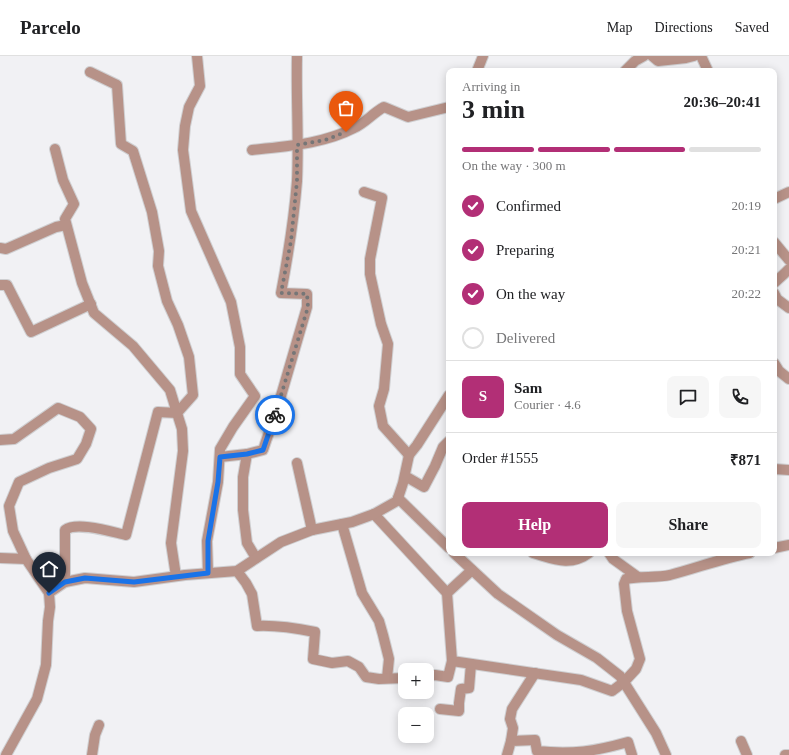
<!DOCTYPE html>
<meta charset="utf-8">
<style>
body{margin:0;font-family:"Times New Roman",serif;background:#f6f6f6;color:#202124;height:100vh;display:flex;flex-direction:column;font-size:15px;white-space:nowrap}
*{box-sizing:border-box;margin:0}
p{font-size:13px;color:#757577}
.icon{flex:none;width:22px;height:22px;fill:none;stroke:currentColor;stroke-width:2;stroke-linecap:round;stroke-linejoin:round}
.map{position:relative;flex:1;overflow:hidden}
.side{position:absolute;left:446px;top:12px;width:331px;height:488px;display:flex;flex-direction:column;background:#fff;border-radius:8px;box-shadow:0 2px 10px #0003}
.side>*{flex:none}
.buttons{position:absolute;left:398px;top:607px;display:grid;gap:8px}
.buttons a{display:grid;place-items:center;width:36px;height:36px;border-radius:8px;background:#fff;box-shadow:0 2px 10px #0003;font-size:20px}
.pin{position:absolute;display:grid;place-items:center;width:34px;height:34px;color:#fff;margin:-41px -17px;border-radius:50% 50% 50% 0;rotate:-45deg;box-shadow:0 0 4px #0007}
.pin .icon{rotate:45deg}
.courier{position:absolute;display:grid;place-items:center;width:40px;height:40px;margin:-20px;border:3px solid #1a73e8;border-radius:50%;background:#fff;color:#222;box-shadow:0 1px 5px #0007}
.summary em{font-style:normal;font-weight:700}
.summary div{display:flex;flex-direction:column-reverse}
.summary{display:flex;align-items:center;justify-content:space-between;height:68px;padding:0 16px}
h1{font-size:26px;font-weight:700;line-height:30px}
.bar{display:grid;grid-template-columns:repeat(4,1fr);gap:6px 4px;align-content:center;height:48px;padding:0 16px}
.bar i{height:5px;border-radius:3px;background:#e0e0e0}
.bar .active{background:#b22f76}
.bar p{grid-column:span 4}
.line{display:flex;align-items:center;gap:10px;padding:0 16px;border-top:1px solid #e0e0e0}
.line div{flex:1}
.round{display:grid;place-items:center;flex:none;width:42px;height:42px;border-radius:8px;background:#f6f6f6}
ol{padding:0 16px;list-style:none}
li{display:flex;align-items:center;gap:12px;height:44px}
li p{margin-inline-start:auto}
li .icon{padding:4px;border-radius:50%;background:#b22f76;color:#fff;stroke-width:4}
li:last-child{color:#757577}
li i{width:22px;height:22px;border:2px solid #e0e0e0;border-radius:50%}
.cta{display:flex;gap:8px;margin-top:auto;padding:8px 16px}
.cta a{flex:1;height:46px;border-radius:8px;background:#b22f76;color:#fff;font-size:16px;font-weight:700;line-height:46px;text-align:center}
.cta a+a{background:#f6f6f6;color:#202124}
header{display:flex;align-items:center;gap:24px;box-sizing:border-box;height:56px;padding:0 20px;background:#fff;border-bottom:1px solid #e0e0e0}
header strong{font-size:19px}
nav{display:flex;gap:22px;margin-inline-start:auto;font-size:14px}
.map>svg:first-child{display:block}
</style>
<header>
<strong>Parcelo</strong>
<nav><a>Map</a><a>Directions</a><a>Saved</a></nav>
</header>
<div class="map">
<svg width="789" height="699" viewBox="0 0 789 699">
<rect width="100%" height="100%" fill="#f1f1f4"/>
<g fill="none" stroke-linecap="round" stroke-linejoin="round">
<!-- minor casing -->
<g stroke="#cfcfd1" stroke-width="12">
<g id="minor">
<polyline points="197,0 200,30 189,51 185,70 183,94 191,155 231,246 240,291 240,318 255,340 233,371 220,393 218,426 207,485 208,517"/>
<polyline points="652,0 658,5 686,2 694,0"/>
<polyline points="701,0 708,15"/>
<polyline points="477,15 483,0"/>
<polyline points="625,15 635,5 644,0"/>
<polyline points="90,16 117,29 121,88 133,95 152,156 159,195 158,210 167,245 178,269 189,301 193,339 177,357 182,373 183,395 171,487 176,520"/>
<path d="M55,93L63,124L74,148L65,163L82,227L94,257L133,290L170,334L177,357L158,356L126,479C112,476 77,465 65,474V526"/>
<path d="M252,94C287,90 323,88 354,72C365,67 373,57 384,51L408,61L449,51"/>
<polyline points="364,136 382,142 370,203 370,218 381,268 388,288 384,333 379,350 383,370 409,399"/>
<polyline points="774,143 789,136"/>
<polyline points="774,186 789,204"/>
<polyline points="0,192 6,193 56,171 66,169"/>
<polyline points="774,227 784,218 789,213"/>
<polyline points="0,229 7,229 31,276 91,248"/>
<polyline points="774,237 777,243 789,252"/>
<polyline points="774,307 779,315 789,323"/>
<polyline points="0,384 14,383 58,352 80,361 91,373 86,388 77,403 49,412 19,426 9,450 13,475 26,503 49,537"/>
<path d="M247,398L263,394L278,350L307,251V238L281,237C288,200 294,163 297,125C299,83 296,42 297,0"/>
<polyline points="220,401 247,398 243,421 243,454 247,487 256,502"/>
<polyline points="297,407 312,474"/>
<polyline points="774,413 789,414"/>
<polyline points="405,420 424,431 435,410 443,391 449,385"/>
<polyline points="398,442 449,492"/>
<path d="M374,458L447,537L452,605L581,624L612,635L624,626L636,613L640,603L627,555L624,528L626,523C641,520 656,522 670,519C697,512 723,502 750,497"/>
<polyline points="342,468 362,537 379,565 383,579 389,603 387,622"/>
<polyline points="774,492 789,489"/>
<polyline points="454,497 498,538 557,579 597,602 620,620 656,677 666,699"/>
<path d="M533,497C554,503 570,511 589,497"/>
<polyline points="609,497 613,503 638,521"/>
<polyline points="0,502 26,503"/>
<path d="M237,515L246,527L252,538L257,570C277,569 295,572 315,576L313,603L332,607L348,605L359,611L366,621L379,623L405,622"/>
<polyline points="447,537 472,514"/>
<polyline points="427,620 435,619 448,621 452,605"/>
<polyline points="440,653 459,655 459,647 461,633 469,632 471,608"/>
<polyline points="511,685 513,672 510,663 512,653 535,617"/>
<polyline points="741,685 747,699"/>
<polyline points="6,699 37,643 46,609 48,565 50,551 49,537 65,526 85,522 134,526 185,519 237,515 281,486 312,474 352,466 374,458 397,445 403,427 409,399 417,389 449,339"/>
<polyline points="92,699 95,679 99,669"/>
<path d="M507,699L511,685L535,684L537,695C572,699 596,695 628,686L632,699"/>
<polyline points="785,699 789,699"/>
</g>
</g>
<!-- minor -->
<use href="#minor" stroke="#b79288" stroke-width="10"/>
</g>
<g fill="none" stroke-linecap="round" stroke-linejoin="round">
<!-- done -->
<polyline stroke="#767677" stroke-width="4" stroke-dasharray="0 7.2" points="275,359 308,251 307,238 281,237 291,185 297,125 297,89 325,84 346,76"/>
<!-- route -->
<polyline stroke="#1a73e8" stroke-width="5" points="49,537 65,526 85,522 134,526 208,517 208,485 218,426 220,401 247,398 263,394 275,359"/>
</g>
</svg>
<div class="buttons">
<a>+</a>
<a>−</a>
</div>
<div class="pin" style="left:346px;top:76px;background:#ea580c"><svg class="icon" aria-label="bag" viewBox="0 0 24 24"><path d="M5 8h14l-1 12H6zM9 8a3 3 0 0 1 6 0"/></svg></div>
<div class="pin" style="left:49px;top:537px;background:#1f2937"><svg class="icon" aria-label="home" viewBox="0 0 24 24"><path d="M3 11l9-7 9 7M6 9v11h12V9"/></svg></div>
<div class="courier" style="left:275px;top:359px"><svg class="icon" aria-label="bike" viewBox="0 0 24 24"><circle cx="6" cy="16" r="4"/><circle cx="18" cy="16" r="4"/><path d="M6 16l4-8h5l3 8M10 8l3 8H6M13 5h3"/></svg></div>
<section class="side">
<div class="summary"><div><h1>3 min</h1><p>Arriving in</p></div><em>20:36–20:41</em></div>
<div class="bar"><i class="active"></i><i class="active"></i><i class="active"></i><i></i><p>On the way · 300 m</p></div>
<ol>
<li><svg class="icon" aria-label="check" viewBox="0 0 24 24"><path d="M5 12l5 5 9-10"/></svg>Confirmed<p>20:19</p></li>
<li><svg class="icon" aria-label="check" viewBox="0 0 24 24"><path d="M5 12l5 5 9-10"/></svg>Preparing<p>20:21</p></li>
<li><svg class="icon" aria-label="check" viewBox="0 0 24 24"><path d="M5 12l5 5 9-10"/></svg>On the way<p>20:22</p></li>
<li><i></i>Delivered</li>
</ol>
<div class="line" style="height:72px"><b class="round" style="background:#b22f76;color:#fff">S</b><div><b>Sam</b><p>Courier · 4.6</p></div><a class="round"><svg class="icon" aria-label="chat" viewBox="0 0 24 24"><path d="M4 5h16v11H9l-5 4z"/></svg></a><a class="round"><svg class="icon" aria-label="phone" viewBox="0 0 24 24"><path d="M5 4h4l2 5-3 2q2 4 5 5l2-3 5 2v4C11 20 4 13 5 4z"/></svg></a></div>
<div class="line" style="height:52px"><div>Order #1555</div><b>₹871</b></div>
<div class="cta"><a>Help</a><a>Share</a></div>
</section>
</div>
